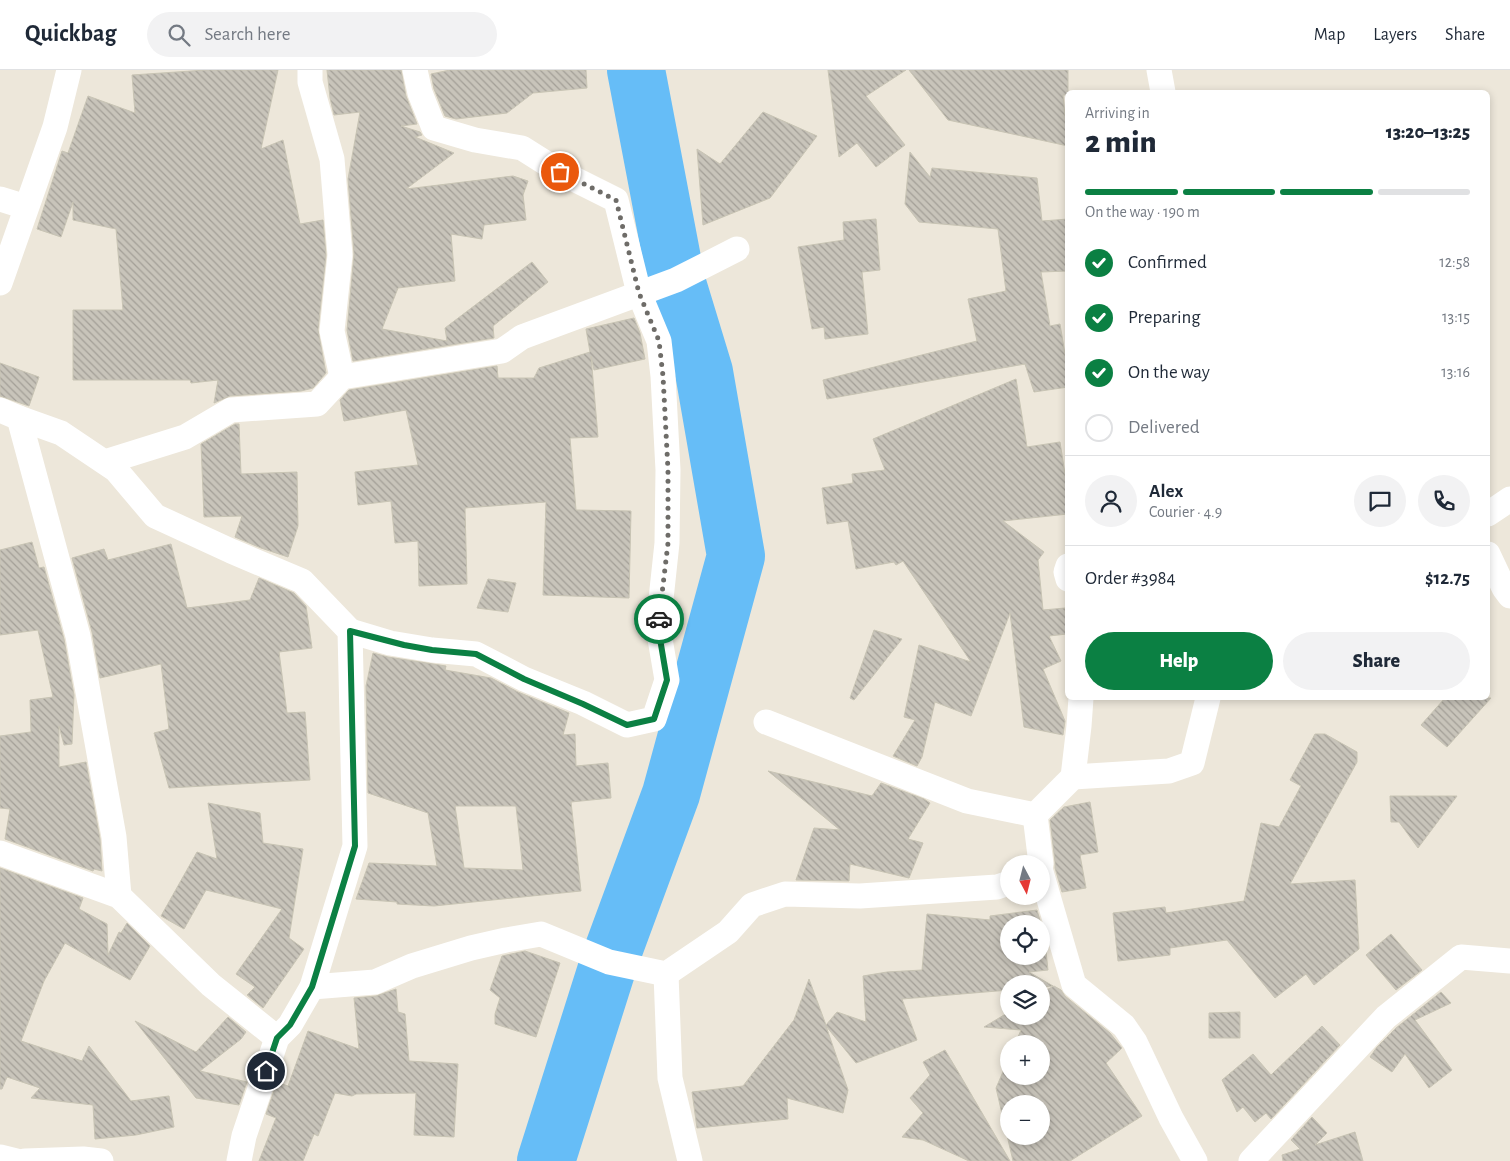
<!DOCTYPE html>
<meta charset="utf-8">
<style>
body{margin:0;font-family:"Alegreya Sans",sans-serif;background:#f2f2f3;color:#1f2937;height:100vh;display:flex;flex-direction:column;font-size:19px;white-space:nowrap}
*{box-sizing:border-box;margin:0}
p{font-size:16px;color:#747a83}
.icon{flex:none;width:28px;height:28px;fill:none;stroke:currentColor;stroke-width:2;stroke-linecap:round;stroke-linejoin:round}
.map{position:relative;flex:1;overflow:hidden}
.drawer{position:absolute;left:1065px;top:20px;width:425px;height:610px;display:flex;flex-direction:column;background:#fff;border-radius:8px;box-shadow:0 2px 8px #0003}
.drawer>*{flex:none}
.needle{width:32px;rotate:173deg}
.buttons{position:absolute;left:1000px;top:785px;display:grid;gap:10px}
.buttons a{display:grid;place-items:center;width:50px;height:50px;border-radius:50%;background:#fff;box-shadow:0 2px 8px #0003;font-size:25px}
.pin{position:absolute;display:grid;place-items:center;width:42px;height:42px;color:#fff;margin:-21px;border:2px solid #fff;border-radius:50%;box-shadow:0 1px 5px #0007}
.courier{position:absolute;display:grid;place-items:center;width:50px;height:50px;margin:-25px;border:4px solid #0b8043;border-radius:50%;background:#fff;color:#222;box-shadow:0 1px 6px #0007}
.head em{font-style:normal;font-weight:800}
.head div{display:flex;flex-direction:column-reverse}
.head{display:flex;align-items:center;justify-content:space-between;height:85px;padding:0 20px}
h1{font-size:32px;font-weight:800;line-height:38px}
.bar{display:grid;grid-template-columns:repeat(4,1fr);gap:8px 5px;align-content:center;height:60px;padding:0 20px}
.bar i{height:6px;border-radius:4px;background:#e0e1e3}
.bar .active{background:#0b8043}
.bar p{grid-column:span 4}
.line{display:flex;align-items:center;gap:12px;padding:0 20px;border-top:1px solid #e0e1e3}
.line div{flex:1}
.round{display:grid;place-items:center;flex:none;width:52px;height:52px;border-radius:26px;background:#f2f2f3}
ol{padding:0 20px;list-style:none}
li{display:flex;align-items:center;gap:15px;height:55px}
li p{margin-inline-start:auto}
li .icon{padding:5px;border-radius:50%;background:#0b8043;color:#fff;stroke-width:4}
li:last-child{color:#747a83}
li i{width:28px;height:28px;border:2px solid #e0e1e3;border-radius:50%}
.button{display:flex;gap:10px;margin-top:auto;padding:10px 20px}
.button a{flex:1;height:58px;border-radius:30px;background:#0b8043;color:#fff;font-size:20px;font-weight:800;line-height:58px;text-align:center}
.button a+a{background:#f2f2f3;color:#1f2937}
header{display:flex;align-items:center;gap:30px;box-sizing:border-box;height:70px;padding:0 25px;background:#fff;border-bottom:1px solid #e0e1e3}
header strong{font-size:24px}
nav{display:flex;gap:28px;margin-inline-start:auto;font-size:18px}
.search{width:350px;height:45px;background:#f2f2f3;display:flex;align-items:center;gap:12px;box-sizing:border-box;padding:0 18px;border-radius:28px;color:#747a83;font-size:19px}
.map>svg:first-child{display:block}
</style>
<header>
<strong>Quickbag</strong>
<div class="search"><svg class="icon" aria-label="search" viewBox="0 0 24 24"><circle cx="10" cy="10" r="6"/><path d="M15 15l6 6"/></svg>Search here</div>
<nav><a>Map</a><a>Layers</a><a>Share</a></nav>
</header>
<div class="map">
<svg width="1510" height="1091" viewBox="0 0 1510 1091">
<defs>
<pattern id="building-back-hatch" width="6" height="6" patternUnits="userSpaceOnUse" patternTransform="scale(1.25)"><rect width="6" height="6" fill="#c8c4ba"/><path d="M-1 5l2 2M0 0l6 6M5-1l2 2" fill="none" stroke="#a39f97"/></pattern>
</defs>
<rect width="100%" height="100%" fill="#ede7da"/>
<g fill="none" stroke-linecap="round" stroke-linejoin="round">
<!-- river -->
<polyline stroke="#66bdf7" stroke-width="58" points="546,1091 609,892 671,724 736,486 704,302 676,210 636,0"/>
</g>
<!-- building -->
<g fill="url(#building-back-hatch)" stroke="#c8c4b4" fill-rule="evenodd">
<polygon points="206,0 278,0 261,79 283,70 300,154 323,150 326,185 318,260 326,303 313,318 301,321 230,326 214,333 218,310 191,313 190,310 73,310 73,240 123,240 116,159 73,150 73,132 61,167 37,159 62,81 68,83 88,26 135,43 132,5"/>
<polygon points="327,0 401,0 406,26 417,54 401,56 420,62 422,65 415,67 454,83 406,119 513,106 528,111 523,125 526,150 484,155 482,169 451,164 455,211 398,218 382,259 447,271 445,258 532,192 548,212 493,256 494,268 353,291 347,260 354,184 348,109 360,42 334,45 330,28"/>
<polygon points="450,0 586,0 587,18 533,23 507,43 456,49 445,46 434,19 431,4"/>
<polygon points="828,0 906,0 866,26 905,75 876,97 857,73 839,87"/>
<polygon points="909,0 1068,0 1068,25 1063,25 1068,76 948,50"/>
<polygon points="763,42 817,66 770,128 703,155 697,79 720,94"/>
<polygon points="910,82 930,107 932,98 1037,108 1042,151 1068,149 1068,201 1041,202 1050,256 1060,254 1068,302 1068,317 1034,322 1025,294 827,329 823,310 977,271 968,229 1006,221 998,159 919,152 905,134"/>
<polygon points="876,149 880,200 862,202 868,264 825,269 824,257 812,259 798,177 844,170 843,152"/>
<polygon points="634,248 640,263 645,289 594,300 591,286 598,367 570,368 576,440 631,441 629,528 543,525 546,432 465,438 467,514 419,516 418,471 395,473 391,431 358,435 355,402 418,395 406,340 344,351 340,330 349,320 497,296 498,308 534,308 539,298 590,282 586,259"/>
<polygon points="0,293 39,307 29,336 0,326"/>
<polygon points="1016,309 1027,377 1060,372 1068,423 1068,444 1003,451 1044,482 1038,490 1043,540 1065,538 1067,564 1049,566 1061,591 1043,599 1065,651 1063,665 1024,657 1010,543 971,646 935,632 922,687 917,696 893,686 915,650 904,647 919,575 971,592 903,491 896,495 894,492 856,499 848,451 827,454 822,418 853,413 852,404 885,400 873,369"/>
<polygon points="235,354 239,354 241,404 297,402 298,456 288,487 261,478 235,467 242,446 204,447 201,374"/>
<polygon points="32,472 39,498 44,497 64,569 74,625 72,674 64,675 59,656 59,697 86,692 100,769 102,801 94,799 93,801 5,769 10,739 0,738 0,666 31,662 30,630 53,627 38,560 0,565 0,480"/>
<polygon points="171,474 187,538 250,530 259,508 294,523 306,536 312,578 279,582 287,643 305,642 310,710 169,718 154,663 169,659 161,594 100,608 92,562 72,488 104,479 108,490"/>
<polygon points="488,509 516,513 508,542 477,538"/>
<polygon points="874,560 902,569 854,630 850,628"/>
<path d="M373,583L388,587L446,596L445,600L491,608L518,622L569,643L563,665L575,664L576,696L608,693L611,728L571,732L581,821L434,836L397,834V832L356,829L369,793L437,796L428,743L368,723L366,616ZM455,736H516L523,800L464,798Z"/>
<polygon points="1445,628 1491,628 1447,677 1421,655"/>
<polygon points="1315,664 1325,664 1357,682 1357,692 1290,814 1355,810 1359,879 1314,915 1306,904 1275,928 1227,870 1170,878 1170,885 1118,891 1113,843 1165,837 1166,843 1244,831 1261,753 1279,757 1301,716 1290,710"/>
<polygon points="768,701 872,726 881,713 924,729 930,733 908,769 923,773 909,808 850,794 849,811 796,810 814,758 840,760"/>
<polygon points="1390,726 1457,726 1418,778 1399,752 1391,752"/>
<polygon points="1090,732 1098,782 1080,785 1086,818 1062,822 1055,798 1055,792 1050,750 1064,737"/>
<polygon points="208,733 260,743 263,773 303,779 289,868 304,879 263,938 247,925 255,917 236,904 282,839 206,820 184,859 161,846 197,782 217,789"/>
<polygon points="0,798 83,828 79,839 107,854 108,885 119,862 121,863 127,853 150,876 130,910 65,873 44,911 21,971 82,991 89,976 131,1031 169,1026 174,1057 136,1065 95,1069 93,1035 31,1028 40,1018 7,1007 2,1019 0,1019"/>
<polygon points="1037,840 1041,854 1009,854 1009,886 1041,886 1041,854 1044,863 1048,900 1029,902 1053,916 1041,917 1041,914 1009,914 1009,920 902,929 917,970 856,993 826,956 848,1020 843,1043 787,1028 788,1049 697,1058 692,1022 743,1016 794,950 809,909 826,955 837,942 866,952 863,906 887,902 922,900 927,844 990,850 990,846"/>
<polygon points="1391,864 1422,900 1396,920 1366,885"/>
<polygon points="525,881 560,893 536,967 495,954 495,944 500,928 490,920 502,886"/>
<path d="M1054,916L1061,920L1065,926L1110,963L1122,978L1106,993L1142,1046L1070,1091H1013L996,1018L1009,988V1006H1041V974H1015L1021,960L984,957L1009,942V946H1041V923ZM1009,1034H1041V1066H1009Z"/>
<polygon points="396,919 398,942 405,944 409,991 458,994 454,1067 414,1065 416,1023 356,1024 352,1026 335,1023 318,1066 314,1064 303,1091 259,1091 276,1048 266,1044 275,1018 277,1019 279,1013 288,1016 308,961 359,979 354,928 376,926"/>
<polygon points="1441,922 1451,933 1415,950 1452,1000 1429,1018 1405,984 1392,1002 1370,987 1377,977 1396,958"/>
<polygon points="1240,942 1240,968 1209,968 1209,943"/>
<polygon points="228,947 246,962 241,969 200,1001 247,1012 239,1035 196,1028 135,951 196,982"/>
<polygon points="1322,956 1340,975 1271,1049 1266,1043 1255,1052 1243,1037 1237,1042 1222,1010 1253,984 1271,1005"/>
<polygon points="945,980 960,1005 1010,1091 969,1091 923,1070 902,1067 923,1043 910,1028 930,1005 923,992"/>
<polygon points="1312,1047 1327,1063 1315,1075 1355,1062 1363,1091 1283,1091 1282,1085 1300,1079 1291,1070"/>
</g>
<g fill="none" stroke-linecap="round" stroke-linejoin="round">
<!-- street -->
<g stroke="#fff" stroke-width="25">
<polyline points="310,0 310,12 332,89 340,185 332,261 342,307"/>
<polyline points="1159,0 1163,22"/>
<polyline points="0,129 26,137"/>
<polyline points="0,213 55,57 69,0"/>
<polyline points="0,340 19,348 78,566 114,767 119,826"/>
<polyline points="19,348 61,363 116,400 155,446 231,481 302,511 350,561 355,776 312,917 290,955 277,968 244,1066 239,1091"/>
<polyline points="105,392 185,367 231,340 317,334 342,307 502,281 522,267 676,210 737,179"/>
<polyline points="1488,444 1510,429"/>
<polyline points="1488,484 1504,518 1510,526"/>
<polyline points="1068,496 1066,502 1068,509"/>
<polyline points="350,561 390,573 432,580 476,584 524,609 583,633 627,655 654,649 667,610 658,557 667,473 668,400 663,306 659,271 639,223 616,130 560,102 522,78 475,70 434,58 420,23 415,0"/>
<polyline points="766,652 967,731 1035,745"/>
<polyline points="1073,707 1169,701 1192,693 1208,628"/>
<polyline points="0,783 119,826 211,915 277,968"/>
<polyline points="1041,794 1035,745 1073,707 1079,656 1081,628"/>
<polyline points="1041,802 1074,915 1124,956 1135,972 1171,1048 1195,1091"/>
<polyline points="666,904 670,1008 690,1091"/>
<polyline points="312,917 375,912 412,896 471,878 506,870 541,864 609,892 666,904 728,862 752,835 785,824 860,826 997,817 1009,813"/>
<polyline points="0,1087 16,1091"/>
<polyline points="25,1091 83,1089 101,1091"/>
<polyline points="1251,1091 1386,947 1461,887 1510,891"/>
</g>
</g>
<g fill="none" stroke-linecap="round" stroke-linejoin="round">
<!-- done -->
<polyline stroke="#6e6c68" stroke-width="5" stroke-dasharray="0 9" points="560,102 616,130 639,223 659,271 663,306 668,400 668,473 659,549"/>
<!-- route -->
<polyline stroke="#0b8043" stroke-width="6" points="266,1001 277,968 290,955 312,917 355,776 350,561 404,575 432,580 476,584 524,609 583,634 627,655 654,649 667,610 658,557 659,549"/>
</g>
</svg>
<div class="buttons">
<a><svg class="needle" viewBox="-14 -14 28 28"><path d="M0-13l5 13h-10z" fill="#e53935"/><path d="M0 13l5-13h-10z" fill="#747a83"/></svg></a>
<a><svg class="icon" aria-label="locate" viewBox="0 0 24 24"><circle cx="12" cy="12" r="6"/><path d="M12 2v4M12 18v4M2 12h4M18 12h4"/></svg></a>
<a><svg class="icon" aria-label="layers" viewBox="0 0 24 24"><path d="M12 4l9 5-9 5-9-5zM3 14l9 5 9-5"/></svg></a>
<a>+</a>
<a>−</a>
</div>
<div class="pin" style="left:560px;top:102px;background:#ea580c"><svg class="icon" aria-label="bag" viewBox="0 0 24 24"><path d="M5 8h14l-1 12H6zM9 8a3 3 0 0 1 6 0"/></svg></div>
<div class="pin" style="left:266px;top:1001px;background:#1f2937"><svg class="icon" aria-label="home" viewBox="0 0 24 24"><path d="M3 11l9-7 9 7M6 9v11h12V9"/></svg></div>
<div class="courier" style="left:659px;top:549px"><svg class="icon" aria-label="car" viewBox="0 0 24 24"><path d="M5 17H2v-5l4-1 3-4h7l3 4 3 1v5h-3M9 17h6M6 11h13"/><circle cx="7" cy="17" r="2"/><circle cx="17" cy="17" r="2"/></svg></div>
<section class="drawer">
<div class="head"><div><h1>2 min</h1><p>Arriving in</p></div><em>13:20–13:25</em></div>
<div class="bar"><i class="active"></i><i class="active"></i><i class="active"></i><i></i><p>On the way · 190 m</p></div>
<ol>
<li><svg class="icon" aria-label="check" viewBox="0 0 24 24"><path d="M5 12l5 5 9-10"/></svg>Confirmed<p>12:58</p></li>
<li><svg class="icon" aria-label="check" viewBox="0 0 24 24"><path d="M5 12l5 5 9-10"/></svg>Preparing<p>13:15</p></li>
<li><svg class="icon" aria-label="check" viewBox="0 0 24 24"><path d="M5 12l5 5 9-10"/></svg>On the way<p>13:16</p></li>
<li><i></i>Delivered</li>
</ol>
<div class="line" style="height:90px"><a class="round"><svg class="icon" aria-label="person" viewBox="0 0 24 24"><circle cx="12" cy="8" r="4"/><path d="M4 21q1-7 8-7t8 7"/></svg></a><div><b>Alex</b><p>Courier · 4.9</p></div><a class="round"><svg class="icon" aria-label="chat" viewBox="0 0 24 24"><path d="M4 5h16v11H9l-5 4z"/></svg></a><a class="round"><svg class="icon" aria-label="phone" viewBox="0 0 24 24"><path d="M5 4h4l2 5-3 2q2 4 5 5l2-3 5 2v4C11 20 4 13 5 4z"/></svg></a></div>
<div class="line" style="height:65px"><div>Order #3984</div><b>$12.75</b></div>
<div class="button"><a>Help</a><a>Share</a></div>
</section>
</div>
